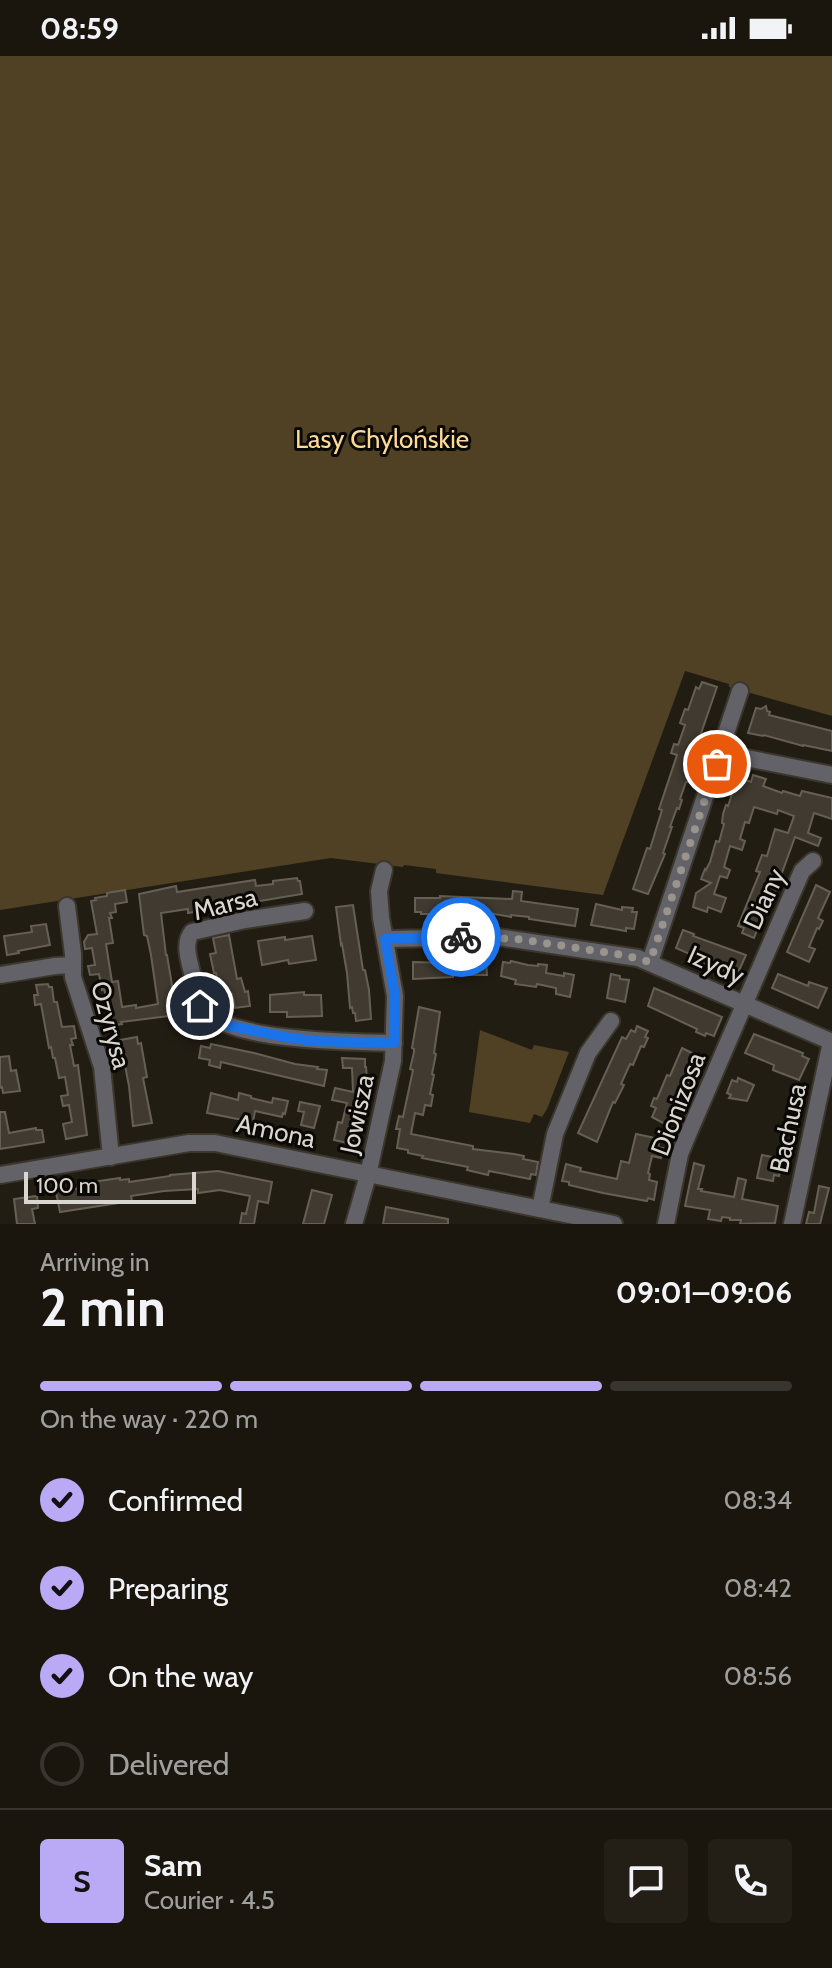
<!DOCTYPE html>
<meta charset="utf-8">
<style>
body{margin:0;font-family:Cabin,sans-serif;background:#231f17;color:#f1f3f6;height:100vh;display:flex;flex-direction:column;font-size:30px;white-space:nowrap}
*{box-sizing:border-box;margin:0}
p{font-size:26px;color:#9f9f9e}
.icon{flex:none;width:44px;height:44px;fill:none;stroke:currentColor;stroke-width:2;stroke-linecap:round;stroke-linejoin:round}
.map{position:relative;height:1168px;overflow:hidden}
.details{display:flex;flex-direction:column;background:#1a160e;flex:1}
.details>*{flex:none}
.scale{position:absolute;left:24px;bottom:20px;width:172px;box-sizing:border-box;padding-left:8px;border:4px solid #d9d5cf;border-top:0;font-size:22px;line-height:28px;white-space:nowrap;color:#d9d5cf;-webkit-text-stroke:6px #0a0805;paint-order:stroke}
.pin{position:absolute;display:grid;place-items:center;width:68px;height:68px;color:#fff;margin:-34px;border:4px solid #fff;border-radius:50%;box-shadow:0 2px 8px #0007}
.courier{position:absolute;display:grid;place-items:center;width:80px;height:80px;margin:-40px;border:6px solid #1a73e8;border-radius:50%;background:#fff;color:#222;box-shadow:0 2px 10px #0007}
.head em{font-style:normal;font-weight:700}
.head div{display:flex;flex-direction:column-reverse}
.head{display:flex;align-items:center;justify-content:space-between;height:136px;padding:0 40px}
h1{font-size:52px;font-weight:700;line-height:60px}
.bar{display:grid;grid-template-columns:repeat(4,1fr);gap:12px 8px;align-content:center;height:96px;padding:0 40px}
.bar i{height:10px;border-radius:6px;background:#38352e}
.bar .selected{background:#baaaf6}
.bar p{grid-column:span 4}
.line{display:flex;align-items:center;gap:20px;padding:0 40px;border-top:2px solid #38352e}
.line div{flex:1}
.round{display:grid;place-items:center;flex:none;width:84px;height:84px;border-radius:8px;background:#231f17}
ol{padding:0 40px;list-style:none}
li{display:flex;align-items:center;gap:24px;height:88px}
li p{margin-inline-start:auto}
li .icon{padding:8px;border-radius:50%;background:#baaaf6;color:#111;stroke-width:4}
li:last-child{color:#9f9f9e}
li i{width:44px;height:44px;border:4px solid #38352e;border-radius:50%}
.status{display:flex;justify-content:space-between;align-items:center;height:56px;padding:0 40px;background:#1a160e;direction:ltr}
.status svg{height:22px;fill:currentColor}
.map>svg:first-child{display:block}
</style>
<div class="status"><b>08:59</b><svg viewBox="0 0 49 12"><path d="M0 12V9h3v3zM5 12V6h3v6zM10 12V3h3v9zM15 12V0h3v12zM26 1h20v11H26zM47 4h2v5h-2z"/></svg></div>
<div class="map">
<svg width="832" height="1168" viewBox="0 0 832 1168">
<rect width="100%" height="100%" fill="#221d13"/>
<!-- green -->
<g fill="#504125">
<polygon points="0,0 832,0 832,660 729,631 729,628 685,615 603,839 436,817 436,813 404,809 403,811 331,802 0,854"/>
<polygon points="480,974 532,994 534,989 569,996 547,1053 542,1061 534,1058 530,1067 469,1056"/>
</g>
<!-- building -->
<g fill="#403a30" stroke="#666054" stroke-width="2">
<polygon points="702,626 717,631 697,689 689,717 691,717 688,726 686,726 680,743 682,744 679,753 677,752 670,771 672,771 663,797 665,798 648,838 633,833 647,792 650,793 662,754 659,753 677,699 671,697 674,688 678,689 685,669 680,667 685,653 688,654 696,631 699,633"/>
<polygon points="766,650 767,655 770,656 769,659 832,675 832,695 803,689 803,690 764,679 763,680 748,677 756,652 761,653"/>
<polygon points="753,719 766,723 763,730 782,737 783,735 800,740 802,735 832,742 832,763 814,757 808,777 821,782 818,790 795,781 770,850 767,849 754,882 742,877 744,872 738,870 760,816 756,815 762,799 767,800 775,773 788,777 794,760 778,754 777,758 754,751 749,767 745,766 740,783 745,785 742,794 730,790 724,811 730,814 727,822 720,820 714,838 726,842 721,856 708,851 707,856 693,851 696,837 711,827 701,823 705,813 706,814 710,806 716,785 719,786 724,768 722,767 723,758 726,749 728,750 736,726 738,727 740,722 751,726"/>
<polygon points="297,822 298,825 300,825 302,838 230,850 216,847 217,852 188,857 188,853 161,857 166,899 167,899 177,959 121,966 122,968 110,970 108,959 110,959 107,941 106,941 104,933 102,934 99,918 90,919 88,910 95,909 92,892 85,893 84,886 88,879 97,878 91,845 96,844 95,842 107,840 107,837 125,834 127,846 115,848 116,856 110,857 112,862 109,862 113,887 106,888 112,926 118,925 122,951 136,949 136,952 158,948 151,899 147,880 144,879 139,838 176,830 177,836 255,824 256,830 273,828 273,825"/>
<polygon points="816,829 830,836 818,862 823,865 819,873 817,872 809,891 815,893 809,906 787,896"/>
<polygon points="513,835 522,836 521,845 578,853 575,870 529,863 529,861 511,859 511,861 483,856 483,859 456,859 456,861 442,860 442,858 421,858 421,856 415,856 415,842 440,842 440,840 512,843"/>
<polygon points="596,848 622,854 622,851 633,852 632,856 637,856 634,873 626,872 626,875 591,869"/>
<polygon points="353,849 363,914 365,914 369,934 371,963 356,965 355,957 353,957 352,951 350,952 347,917 342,888 341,889 336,851"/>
<polygon points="46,868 50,889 23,894 18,895 19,897 7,899 4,880 32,876 31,870"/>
<polygon points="683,874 694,878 693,880 746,899 737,919 713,909 713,911 698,906 699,902 676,892"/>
<polygon points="229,879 237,923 241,922 245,936 248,935 250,950 235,952 232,938 223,940 221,926 218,926 216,917 214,917 210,898 216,897 213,882"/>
<polygon points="312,880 316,904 289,908 288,904 262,909 258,885 285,881 285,884"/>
<polygon points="486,904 487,919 453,919 453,921 413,923 413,906 452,907 452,905"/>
<polygon points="511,905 528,909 538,910 538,908 547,909 546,917 564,920 564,917 574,919 570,941 556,938 556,932 537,928 536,931 515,928 516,924 501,920 503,906 510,907"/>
<polygon points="611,918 620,920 620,923 629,924 625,946 607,942"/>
<polygon points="778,918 808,930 809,926 827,932 818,952 772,932"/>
<polygon points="48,928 49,931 52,931 54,946 57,946 62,971 74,970 76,982 71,983 73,989 70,989 74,1010 78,1009 87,1079 66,1083 63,1068 72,1066 69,1049 63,1050 61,1040 68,1039 65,1021 59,1022 55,1002 53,1002 51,991 49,992 41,948 35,949 34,939 38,939 36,929"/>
<polygon points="654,932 722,961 714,980 706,977 705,980 696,976 697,973 648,950"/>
<polygon points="304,936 304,939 321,939 322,960 287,961 287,956 270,956 270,939"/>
<polygon points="419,951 440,956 434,997 436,998 432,1018 434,1019 430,1038 433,1039 431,1050 425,1049 423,1059 415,1057 411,1078 473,1090 473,1093 514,1098 524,1100 523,1103 538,1106 536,1119 531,1118 530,1123 489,1115 488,1119 467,1114 468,1111 422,1102 423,1100 408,1097 408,1094 397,1092 400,1073 396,1073 399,1060 403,1061 413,1014 410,1013 414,996 414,993 412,992"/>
<polygon points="637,970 648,975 645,981 648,982 644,991 641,990 633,1009 630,1008 621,1028 624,1029 615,1047 613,1046 597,1086 578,1077 622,981 626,983 631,974 635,976"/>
<polygon points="754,978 803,997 802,1000 809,1003 799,1024 773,1014 774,1009 745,997"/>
<polygon points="137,981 138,988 141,987 147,1021 143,1022 152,1067 133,1070 129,1030 120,984"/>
<polygon points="211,988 254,997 295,1008 318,1011 317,1013 327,1014 324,1030 221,1006 220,1012 209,1009 210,1004 199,1002 201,990 210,992"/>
<polygon points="682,992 700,1001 674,1057 676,1058 671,1068 663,1067 652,1061 656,1052 651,1050 654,1042 657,1043 667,1019 670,1020"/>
<polygon points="9,1000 11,1015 16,1014 20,1035 3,1037 2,1031 0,1032 0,1001"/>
<polygon points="342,1002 365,1003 365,1011 366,1011 367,1024 364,1024 364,1038 352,1088 334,1084 338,1066 342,1067 347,1047 332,1044 335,1032 353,1036 352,1012 343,1012"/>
<polygon points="738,1022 754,1029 747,1045 729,1042 731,1039 727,1037 732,1024 737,1026"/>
<polygon points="211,1037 238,1044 239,1037 251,1040 251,1042 272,1047 273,1042 288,1045 285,1058 283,1057 282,1061 255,1055 253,1066 207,1057"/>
<polygon points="300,1046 320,1050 314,1072 301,1069 304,1056 298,1055"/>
<polygon points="0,1056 5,1056 9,1077 36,1072 36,1074 42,1074 44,1086 0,1093"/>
<polygon points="636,1078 660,1083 658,1091 663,1092 661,1102 652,1100 648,1117 650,1118 649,1124 657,1126 654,1144 648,1142 647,1145 603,1137 569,1129 569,1126 562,1125 566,1108 581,1112 580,1115 617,1123 621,1105 629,1107"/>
<polygon points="762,1099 783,1103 779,1120 774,1119 773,1125 757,1122"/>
<polygon points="694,1107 704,1110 698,1133 702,1133 701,1135 734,1141 738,1122 746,1124 742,1143 778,1150 775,1167 740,1168 741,1164 730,1164 730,1162 722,1161 721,1165 708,1163 710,1154 685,1150"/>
<polygon points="218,1115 272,1126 268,1147 258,1145 254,1168 240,1168 242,1157 246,1158 250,1140 220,1134 198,1137 198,1133 164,1135 131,1140 132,1145 60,1156 56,1136 86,1131 85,1127 120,1122 120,1124 129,1123 129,1126 170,1120 170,1119"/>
<polygon points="819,1130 829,1132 820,1168 806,1168 809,1156 814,1157"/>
<polygon points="312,1134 332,1139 324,1168 303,1168"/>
<polygon points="37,1140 38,1152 32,1153 35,1168 17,1168 14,1143"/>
<polygon points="386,1151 448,1163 448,1168 383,1168"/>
</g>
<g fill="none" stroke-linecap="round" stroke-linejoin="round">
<!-- minor casing -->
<g stroke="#3c372d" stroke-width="20">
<g id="minor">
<polyline points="721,697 832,719"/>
<polyline points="67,850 73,898 73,921 102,1011 111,1101"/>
<path d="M305,855L245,864L192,876C183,887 189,904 192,917C194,929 195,943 202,952C227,986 352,986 394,987"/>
<polyline points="385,883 498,881 638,902 832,986"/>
<polyline points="650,906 740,635"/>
<polyline points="0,919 55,910 73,909"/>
<polyline points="0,1119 189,1087 215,1087 614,1168"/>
<polyline points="540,1153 555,1078 588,997 611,965"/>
<polyline points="354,1168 368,1119 393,1005 395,940 381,862 379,835 384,814"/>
<polyline points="666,1168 680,1098 687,1081 802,815 813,805"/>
<polyline points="792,1168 831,986"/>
</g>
</g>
<!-- minor -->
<use href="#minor" stroke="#636268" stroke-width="16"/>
</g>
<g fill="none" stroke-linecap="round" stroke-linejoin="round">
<!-- done -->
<polyline stroke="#99958d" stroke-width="8" stroke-dasharray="0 14.4" points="461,881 517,883 624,899 650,906 717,708"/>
<!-- route -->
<polyline stroke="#1a73e8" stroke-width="10" points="200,950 216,965 226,969 285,981 314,985 394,987 395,940 385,883 461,881"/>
</g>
<g text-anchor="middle" stroke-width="6" stroke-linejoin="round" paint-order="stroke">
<!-- park labels -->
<g font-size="26" fill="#fdd997" stroke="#0a0805">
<text x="382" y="392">Lasy Chylońskie</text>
</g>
<!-- street labels -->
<g font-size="26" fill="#d9d5cf" stroke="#0a0805">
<text transform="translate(764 843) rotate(-65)" y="9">Diany</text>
<text transform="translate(225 848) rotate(-14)" y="9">Marsa</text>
<text transform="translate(716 909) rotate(24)" y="9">Izydy</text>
<text transform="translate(111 969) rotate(75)" y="9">Ozyrysa</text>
<text transform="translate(678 1048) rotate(-69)" y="9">Dionizosa</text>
<text transform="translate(357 1058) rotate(-78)" y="9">Jowisza</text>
<text transform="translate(788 1072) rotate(-78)" y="9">Bachusa</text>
<text transform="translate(276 1075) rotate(12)" y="9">Amona</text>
</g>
</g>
</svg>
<div class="scale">100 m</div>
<div class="pin" style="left:717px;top:708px;background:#ea580c"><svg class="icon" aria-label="bag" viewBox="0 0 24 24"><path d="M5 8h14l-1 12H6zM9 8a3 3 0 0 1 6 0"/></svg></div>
<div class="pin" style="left:200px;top:950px;background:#1f2937"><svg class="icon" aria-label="home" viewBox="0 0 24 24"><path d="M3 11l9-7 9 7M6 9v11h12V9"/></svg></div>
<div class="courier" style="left:461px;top:881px"><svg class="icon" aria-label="bike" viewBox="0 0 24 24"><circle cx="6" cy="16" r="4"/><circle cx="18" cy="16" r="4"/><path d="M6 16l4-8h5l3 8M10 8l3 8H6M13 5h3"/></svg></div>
</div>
<section class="details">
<div class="head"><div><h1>2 min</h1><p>Arriving in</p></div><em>09:01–09:06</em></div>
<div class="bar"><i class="selected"></i><i class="selected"></i><i class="selected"></i><i></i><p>On the way · 220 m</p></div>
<ol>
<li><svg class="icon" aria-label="check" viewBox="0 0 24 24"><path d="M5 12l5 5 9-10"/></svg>Confirmed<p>08:34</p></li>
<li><svg class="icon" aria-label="check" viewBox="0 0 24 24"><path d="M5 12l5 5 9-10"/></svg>Preparing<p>08:42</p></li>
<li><svg class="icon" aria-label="check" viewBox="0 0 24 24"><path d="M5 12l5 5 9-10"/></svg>On the way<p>08:56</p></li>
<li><i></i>Delivered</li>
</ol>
<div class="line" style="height:144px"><b class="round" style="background:#baaaf6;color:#111">S</b><div><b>Sam</b><p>Courier · 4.5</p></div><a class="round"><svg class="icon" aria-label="chat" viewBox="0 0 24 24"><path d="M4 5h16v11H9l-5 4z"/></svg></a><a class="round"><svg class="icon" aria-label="phone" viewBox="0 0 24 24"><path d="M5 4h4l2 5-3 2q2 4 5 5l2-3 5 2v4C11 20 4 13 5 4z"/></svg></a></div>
</section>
